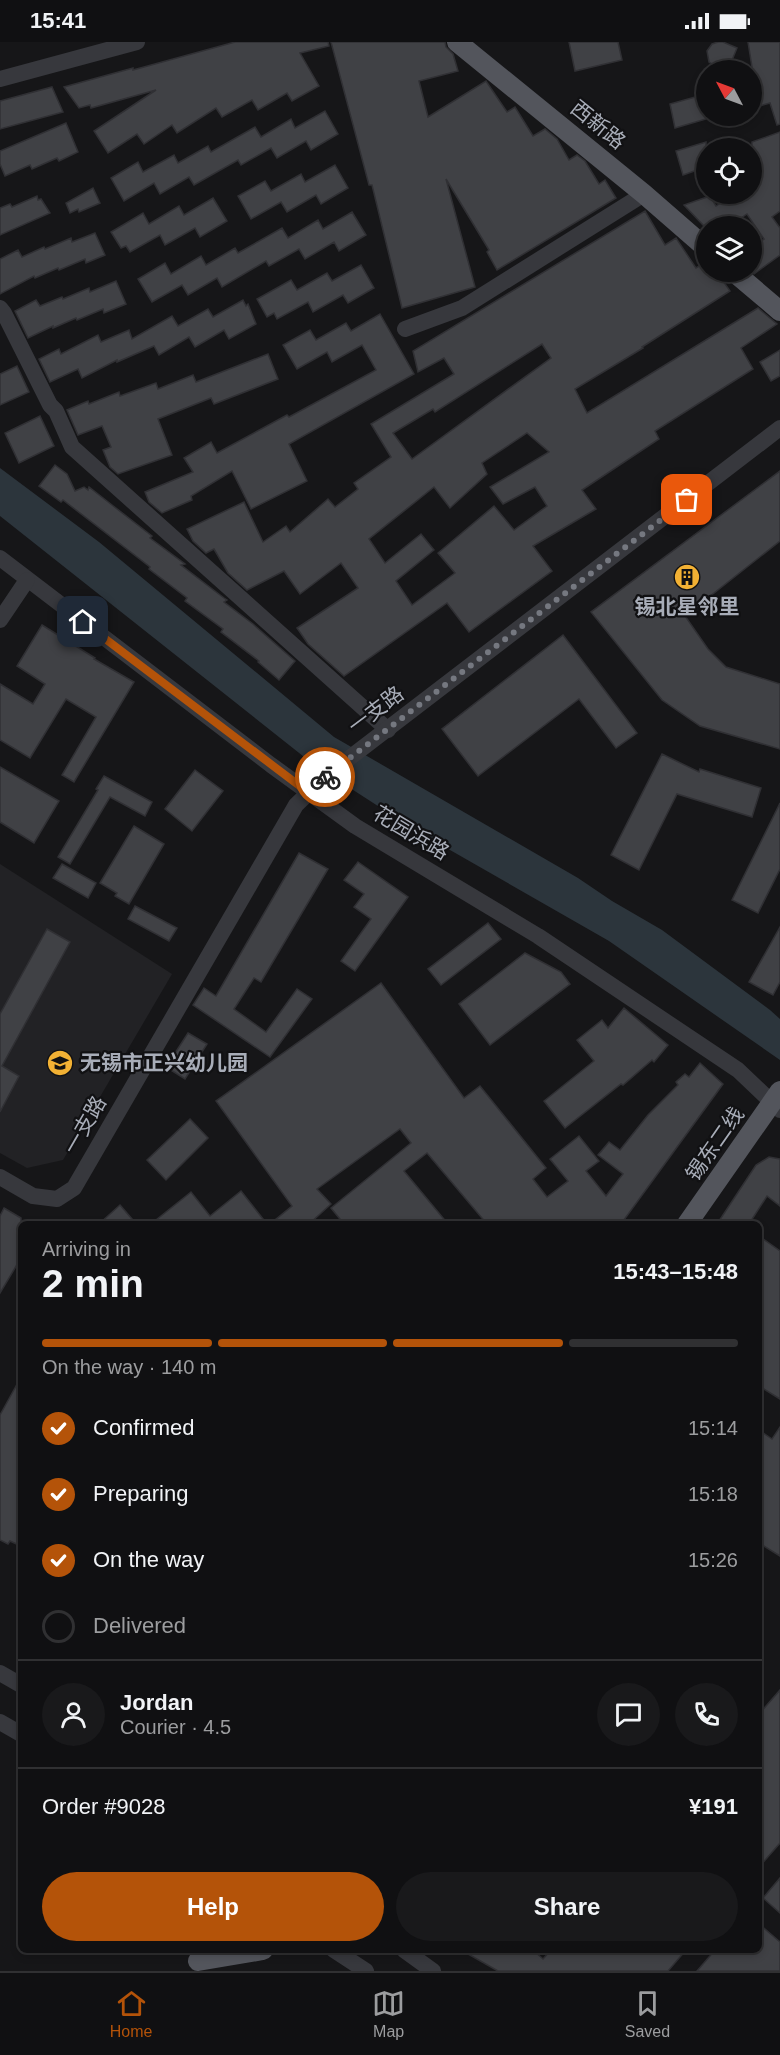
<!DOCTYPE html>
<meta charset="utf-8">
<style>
body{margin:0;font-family:Helvetica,"Noto Sans SC",sans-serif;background:#19191b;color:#f1f3f6;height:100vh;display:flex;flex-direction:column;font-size:22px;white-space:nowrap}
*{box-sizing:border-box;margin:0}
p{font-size:20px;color:#9c9d9f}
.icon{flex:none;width:33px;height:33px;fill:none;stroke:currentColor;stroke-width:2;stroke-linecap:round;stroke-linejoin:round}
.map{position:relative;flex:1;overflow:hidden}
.panel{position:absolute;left:18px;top:1179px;width:744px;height:732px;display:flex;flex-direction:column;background:#101012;border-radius:9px;box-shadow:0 3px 9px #0003,0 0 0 2px #303032}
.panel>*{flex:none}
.needle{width:39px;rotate:311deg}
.fabs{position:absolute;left:696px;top:18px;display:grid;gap:12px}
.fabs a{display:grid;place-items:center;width:66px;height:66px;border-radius:50%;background:#101012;box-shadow:0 3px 9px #0003,0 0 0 2px #303032;font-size:30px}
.pin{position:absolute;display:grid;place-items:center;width:51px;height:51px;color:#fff;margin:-26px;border-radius:12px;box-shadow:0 3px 9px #0006}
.courier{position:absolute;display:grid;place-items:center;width:60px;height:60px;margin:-30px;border:4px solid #b45309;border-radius:50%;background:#fff;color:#222;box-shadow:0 2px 8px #0007}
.overview em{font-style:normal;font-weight:700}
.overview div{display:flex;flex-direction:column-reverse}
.overview{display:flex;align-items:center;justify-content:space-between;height:102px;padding:0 24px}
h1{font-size:39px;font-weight:700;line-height:45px}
.bar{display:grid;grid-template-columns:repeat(4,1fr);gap:9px 6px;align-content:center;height:72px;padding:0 24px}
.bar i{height:8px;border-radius:4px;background:#303032}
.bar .on{background:#b45309}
.bar p{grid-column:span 4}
.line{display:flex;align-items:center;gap:15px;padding:0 24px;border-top:2px solid #303032}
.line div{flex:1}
.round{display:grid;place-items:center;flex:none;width:63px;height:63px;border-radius:32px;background:#19191b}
ol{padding:0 24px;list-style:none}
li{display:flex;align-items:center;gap:18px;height:66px}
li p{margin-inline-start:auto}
li .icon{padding:6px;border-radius:50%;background:#b45309;color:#fff;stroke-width:4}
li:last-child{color:#9c9d9f}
li i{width:33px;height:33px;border:3px solid #303032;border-radius:50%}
.cta{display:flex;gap:12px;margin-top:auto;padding:12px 24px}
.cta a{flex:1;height:69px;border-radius:36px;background:#b45309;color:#fff;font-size:24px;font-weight:700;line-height:69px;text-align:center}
.cta a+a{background:#19191b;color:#f1f3f6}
.status{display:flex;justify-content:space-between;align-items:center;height:42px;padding:0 30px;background:#101012;direction:ltr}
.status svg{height:16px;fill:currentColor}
.tab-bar{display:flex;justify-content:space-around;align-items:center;height:84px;border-top:2px solid #303032;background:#101012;font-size:16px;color:#9c9d9f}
.tab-bar a{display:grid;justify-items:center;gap:3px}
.tab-bar .on{color:#b45309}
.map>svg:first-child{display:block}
</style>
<div class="status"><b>15:41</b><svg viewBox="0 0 49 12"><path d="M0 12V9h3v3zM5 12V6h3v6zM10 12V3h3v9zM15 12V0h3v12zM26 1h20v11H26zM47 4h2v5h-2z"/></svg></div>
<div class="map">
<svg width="780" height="1929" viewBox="0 0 780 1929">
<rect width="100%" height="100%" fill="#161618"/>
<!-- built -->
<polygon fill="#222225" points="0,822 172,932 63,1118 27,1126 0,1111"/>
<!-- water -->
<polygon fill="#2c353c" points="0,426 99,500 334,695 578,836 612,859 662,888 770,968 780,977 780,1018 609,899 415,788 313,722 0,474"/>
<!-- building -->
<g fill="#404145" stroke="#303034" stroke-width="1.5" fill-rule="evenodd">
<polygon points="235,0 328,0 329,4 300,11 319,44 292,59 287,51 258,68 252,58 222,75 216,66 177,91 172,83 144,102 137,92 108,111 94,89 156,48 91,66 90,63 79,66 64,45 133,26 133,28"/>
<polygon points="331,0 445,0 446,5 453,12 458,29 419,39 428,75 486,39 507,70 515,65 533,94 545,87 557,97 569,118 577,113 585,119 599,142 605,138 616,156 497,228 487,210 489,208 446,137 475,245 402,266 372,143 369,143"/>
<polygon points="569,0 618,0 622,18 575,29"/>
<polygon points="718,0 723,0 737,6 730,23 718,26 709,20 707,9 712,2"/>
<polygon points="748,0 780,0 780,82 777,83 770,61 752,66 752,51 756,50"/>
<polygon points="52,45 63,70 0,87 0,59"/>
<polygon points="706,52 706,77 675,86 670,62"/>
<polygon points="325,69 338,92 311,108 306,99 277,116 271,106 241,123 238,118 194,143 189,135 160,152 154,141 124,159 111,136 138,120 143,130 174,113 178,121 208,104 211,110 255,85 261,95 291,77 295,86"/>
<polygon points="66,81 78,110 59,119 57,116 32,127 30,123 5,134 0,122 0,109"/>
<polygon points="780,90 780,169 772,175 780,186 780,213 754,232 752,229 752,206 764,197 747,172 729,184 704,184 684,163 710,154 716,164 734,152 752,152 752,100"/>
<polygon points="706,100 706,125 683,133 676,109"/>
<polygon points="335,123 348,146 321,162 316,153 287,170 281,160 251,177 238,154 265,139 271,149 301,132 305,140"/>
<polygon points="93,146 100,161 79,170 78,167 70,171 66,161"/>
<polygon points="37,154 38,158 41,157 50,171 0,193 0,166 10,162 12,165"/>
<polygon points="213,156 227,179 200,195 195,186 165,203 160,193 130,210 126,204 121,206 111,190 143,171 149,182 179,164 184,173"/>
<path d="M645,169L665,203L676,196L696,226L706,220V230H717L730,249L642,305L643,306L575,347L587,371L758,266L777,282L741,306L753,327L655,389L659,397L582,448L596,467L533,504L552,529L469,590L447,561L344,634L308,602L297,586L358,546L341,521L300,552L284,529L247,548L228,531L214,507L206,511L193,499L187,487L244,460L263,500L286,484L290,490L328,457L335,465L358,447L354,441L391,415L371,382L454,332L444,316L418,330L413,309ZM542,302L551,316L412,417L393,391L433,367L435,370ZM527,391L549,410L490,445L503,462L535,445L547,464L514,488L494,464L438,511L455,531L412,563L396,539L434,508L421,492L385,521L369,497L434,445L450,466L487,432L482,421Z"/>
<polygon points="352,170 366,193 339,209 334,200 305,217 299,207 269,224 266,219 222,245 217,236 188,253 182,243 152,260 138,237 165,221 171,232 201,214 206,223 235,206 238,211 282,186 288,196 318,178 323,187"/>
<polygon points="95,191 105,213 86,221 85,217 59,228 58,226 35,236 34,234 0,252 0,217 18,208 22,215 44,205 45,207 71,196 72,200"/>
<polygon points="361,223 374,246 348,261 343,253 313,270 308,260 277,277 274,271 267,275 257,257 291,238 297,248 327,231 332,239"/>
<polygon points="116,239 126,262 104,271 103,267 77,278 76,276 53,286 53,284 28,296 15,269 36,258 40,264 62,255 63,257 89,246 90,250"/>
<polygon points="243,258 246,264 248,262 256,282 229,297 224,288 195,305 189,295 159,313 154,304 117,320 117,318 82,336 78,327 50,340 39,317 59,307 61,312 98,293 101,300 129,288 132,297 172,274 178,284 208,267 213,275"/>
<polygon points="380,272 414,332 289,402 307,439 251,467 232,429 191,454 192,458 162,471 149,460 145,450 193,430 184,416 211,400 217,411 287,373 289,375 376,328 362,303 332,320 327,310 297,327 283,303 310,288 316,298 346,281 351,289"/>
<polygon points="780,308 780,334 771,339 760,320"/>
<polygon points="268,312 278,337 214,362 211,356 158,377 172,413 118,432 110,425 103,408 111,405 102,384 78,393 67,368 88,359 89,362 119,350 120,354 156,341 158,347 193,333 196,340"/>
<polygon points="17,324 29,350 0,363 0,332"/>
<polygon points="40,374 54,404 19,421 5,391"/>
<polygon points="55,423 67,432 75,449 84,445 88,448 89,445 112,463 152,494 150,496 185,522 181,523 224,556 227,558 224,560 253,582 295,619 279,638 258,620 259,619 221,590 223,587 185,559 187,556 149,527 150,525 63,458 61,460 39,444"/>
<polygon points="780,429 780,499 685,574 708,607 726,625 780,642 780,707 700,684 662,658 591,570"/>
<polygon points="42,583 95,616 94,617 134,640 74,740 62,733 96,675 66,657 30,716 0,698 0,642 33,662 45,642 17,624"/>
<polygon points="563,593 637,691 616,706 579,657 478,734 442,687"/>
<polygon points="662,712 699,730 700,727 761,746 752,775 677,752 639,828 611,813"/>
<polygon points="0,725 59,759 34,801 0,780"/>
<polygon points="195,728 223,749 192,789 165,767"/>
<polygon points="104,734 152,760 145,774 110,755 70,822 58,815 98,748 96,747"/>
<polygon points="780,761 780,827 758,871 732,858"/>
<polygon points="134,784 164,802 129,862 115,854 117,851 100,841"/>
<polygon points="299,811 328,827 261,940 254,936 234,967 266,990 297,947 312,957 270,1015 193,963 204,946 216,954"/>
<polygon points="358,820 408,855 355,929 341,919 371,877 354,865 364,852 344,838"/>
<polygon points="62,822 96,841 88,856 53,836"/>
<polygon points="135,864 177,886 169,899 128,877"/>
<polygon points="488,881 501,897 441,943 428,927"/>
<polygon points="780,885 780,940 773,953 749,940"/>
<polygon points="47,887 70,900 2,1024 19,1034 0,1070 0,972"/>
<polygon points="525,911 561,930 570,942 490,1003 459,962"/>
<polygon points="381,941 464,1056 480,1044 546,1126 533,1137 547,1155 568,1139 550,1117 579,1094 599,1119 586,1129 606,1154 623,1132 598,1113 609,1100 620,1108 648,1073 678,1043 676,1040 685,1032 689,1035 700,1021 723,1042 621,1182 487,1182 427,1111 404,1129 448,1182 344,1182 331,1166 411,1101 400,1087 317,1147 331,1162 309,1182 270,1182 292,1164 216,1059"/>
<polygon points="624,966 668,1003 654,1020 652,1018 623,1043 621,1042 565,1086 544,1059 594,1019 577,998 602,978 608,986"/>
<polygon points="188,991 207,1002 185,1037 166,1025"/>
<polygon points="190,1077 208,1096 166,1138 147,1118"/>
<polygon points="769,1115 780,1117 780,1164 767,1154 749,1182 717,1182 756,1123"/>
<polygon points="241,1149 267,1182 151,1182 191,1150 210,1174"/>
<polygon points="120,1163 132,1177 126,1182 99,1182"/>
<polygon points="4,1166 21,1176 21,1216 0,1251 0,1174"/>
<polygon points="759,1194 780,1209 780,1357 759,1344"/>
<polygon points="21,1335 21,1504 10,1499 8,1502 0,1498 0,1373"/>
<polygon points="780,1385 780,1514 759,1501 759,1388 772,1397"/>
<polygon points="780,1648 780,1801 759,1825 759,1672"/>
<polygon points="780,1836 780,1871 763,1856"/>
<polygon points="759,1882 780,1900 780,1929 697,1929 715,1908 759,1908"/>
<polygon points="461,1908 533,1908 543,1917 551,1908 686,1908 668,1929 498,1929"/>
</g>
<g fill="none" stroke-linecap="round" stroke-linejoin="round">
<!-- minor -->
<g stroke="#37383d" stroke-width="16">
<polyline points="0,37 137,0"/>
<polyline points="0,266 4,271 50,363 56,369 72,405 388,688"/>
<polyline points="405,287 462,266 644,152"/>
<polyline points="0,516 271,723 355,784 538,894 738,1028 780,1068"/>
<polyline points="0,578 27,538"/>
<polyline points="0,1135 33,1154 57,1157 74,1146 296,763 326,734 780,386"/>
<polyline points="0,1631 21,1643"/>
<polyline points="0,1680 21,1692"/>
<polyline points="334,1908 366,1929"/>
<polyline points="404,1908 433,1929"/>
</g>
<!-- major -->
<g stroke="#53555c" stroke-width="20">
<polyline points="457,0 644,152 706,206"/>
<polyline points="734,230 780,269"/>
<polyline points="687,1182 780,1049"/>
<polyline points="198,1919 263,1908"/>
</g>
</g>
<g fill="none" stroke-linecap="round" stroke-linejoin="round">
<!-- done -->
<polyline stroke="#757880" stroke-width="6" stroke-dasharray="0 10.8" points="325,735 687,458"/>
<!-- route -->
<polyline stroke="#b45309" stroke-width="8" points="83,580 309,751 325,735"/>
</g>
<!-- icons -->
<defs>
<g id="building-disc" transform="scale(1.35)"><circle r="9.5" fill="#f2b134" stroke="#111113"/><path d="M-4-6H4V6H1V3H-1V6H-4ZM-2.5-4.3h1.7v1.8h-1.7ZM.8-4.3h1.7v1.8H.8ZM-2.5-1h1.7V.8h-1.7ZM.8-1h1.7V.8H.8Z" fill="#111"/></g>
<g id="school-disc" transform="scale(1.35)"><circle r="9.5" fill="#f2b134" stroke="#111113"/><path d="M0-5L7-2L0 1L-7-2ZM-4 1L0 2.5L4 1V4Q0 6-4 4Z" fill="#111"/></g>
</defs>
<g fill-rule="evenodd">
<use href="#building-disc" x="687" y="535"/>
<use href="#school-disc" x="60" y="1021"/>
</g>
<g text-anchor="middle" stroke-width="4.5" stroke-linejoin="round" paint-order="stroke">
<!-- street labels -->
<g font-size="21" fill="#a8adb8" stroke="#111113">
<text transform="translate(598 83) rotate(39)" y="7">西新路</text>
<text transform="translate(376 668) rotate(-37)" y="7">一支路</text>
<text transform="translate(411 791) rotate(31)" y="7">花园浜路</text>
<text transform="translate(85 1083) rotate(-60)" y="7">一支路</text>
<text transform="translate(715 1102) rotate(-55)" y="7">锡东二线</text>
</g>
<!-- poi labels -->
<g font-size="21" font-weight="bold" fill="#a8adb8" stroke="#111113">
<text x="687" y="572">锡北星邻里</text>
<text x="80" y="1028" text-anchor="start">无锡市正兴幼儿园</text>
</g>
</g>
</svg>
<div class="fabs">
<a><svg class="needle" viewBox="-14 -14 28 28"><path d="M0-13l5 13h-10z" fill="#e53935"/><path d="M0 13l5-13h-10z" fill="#9c9d9f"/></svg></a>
<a><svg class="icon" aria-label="locate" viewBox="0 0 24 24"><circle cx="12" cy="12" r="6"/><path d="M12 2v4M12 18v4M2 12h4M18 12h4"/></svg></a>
<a><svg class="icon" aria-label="layers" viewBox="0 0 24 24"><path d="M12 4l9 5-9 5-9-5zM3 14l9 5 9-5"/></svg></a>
</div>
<div class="pin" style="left:687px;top:458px;background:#ea580c"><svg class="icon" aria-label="bag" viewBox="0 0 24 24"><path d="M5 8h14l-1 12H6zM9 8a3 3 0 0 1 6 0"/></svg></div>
<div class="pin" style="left:83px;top:580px;background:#1f2937"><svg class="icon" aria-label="home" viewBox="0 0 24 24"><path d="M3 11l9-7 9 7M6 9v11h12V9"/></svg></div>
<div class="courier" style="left:325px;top:735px"><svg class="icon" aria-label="bike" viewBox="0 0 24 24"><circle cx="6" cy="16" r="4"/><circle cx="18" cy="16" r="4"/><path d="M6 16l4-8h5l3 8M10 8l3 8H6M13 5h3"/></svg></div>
<section class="panel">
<div class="overview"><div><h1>2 min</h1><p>Arriving in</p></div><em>15:43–15:48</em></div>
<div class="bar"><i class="on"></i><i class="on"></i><i class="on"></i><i></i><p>On the way · 140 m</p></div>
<ol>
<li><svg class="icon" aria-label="check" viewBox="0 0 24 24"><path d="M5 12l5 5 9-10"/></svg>Confirmed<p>15:14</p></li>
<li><svg class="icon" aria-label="check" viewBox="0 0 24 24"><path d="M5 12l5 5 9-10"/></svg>Preparing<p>15:18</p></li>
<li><svg class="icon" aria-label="check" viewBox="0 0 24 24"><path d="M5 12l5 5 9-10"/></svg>On the way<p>15:26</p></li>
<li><i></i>Delivered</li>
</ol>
<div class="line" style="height:108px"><a class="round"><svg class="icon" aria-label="person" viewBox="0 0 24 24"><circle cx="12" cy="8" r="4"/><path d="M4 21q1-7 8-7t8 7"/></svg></a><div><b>Jordan</b><p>Courier · 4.5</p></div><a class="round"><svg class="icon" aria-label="chat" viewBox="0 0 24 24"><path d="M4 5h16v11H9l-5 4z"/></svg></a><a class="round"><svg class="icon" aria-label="phone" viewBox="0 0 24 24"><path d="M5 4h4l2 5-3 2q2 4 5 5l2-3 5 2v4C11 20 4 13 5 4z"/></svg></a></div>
<div class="line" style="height:78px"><div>Order #9028</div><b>¥191</b></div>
<div class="cta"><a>Help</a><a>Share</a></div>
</section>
</div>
<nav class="tab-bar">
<a class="on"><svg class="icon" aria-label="home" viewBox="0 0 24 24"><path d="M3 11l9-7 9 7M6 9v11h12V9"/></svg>Home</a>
<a><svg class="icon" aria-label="map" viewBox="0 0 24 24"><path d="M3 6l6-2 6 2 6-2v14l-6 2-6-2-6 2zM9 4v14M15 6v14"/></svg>Map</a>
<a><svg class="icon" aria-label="saved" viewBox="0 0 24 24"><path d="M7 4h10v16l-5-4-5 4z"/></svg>Saved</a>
</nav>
